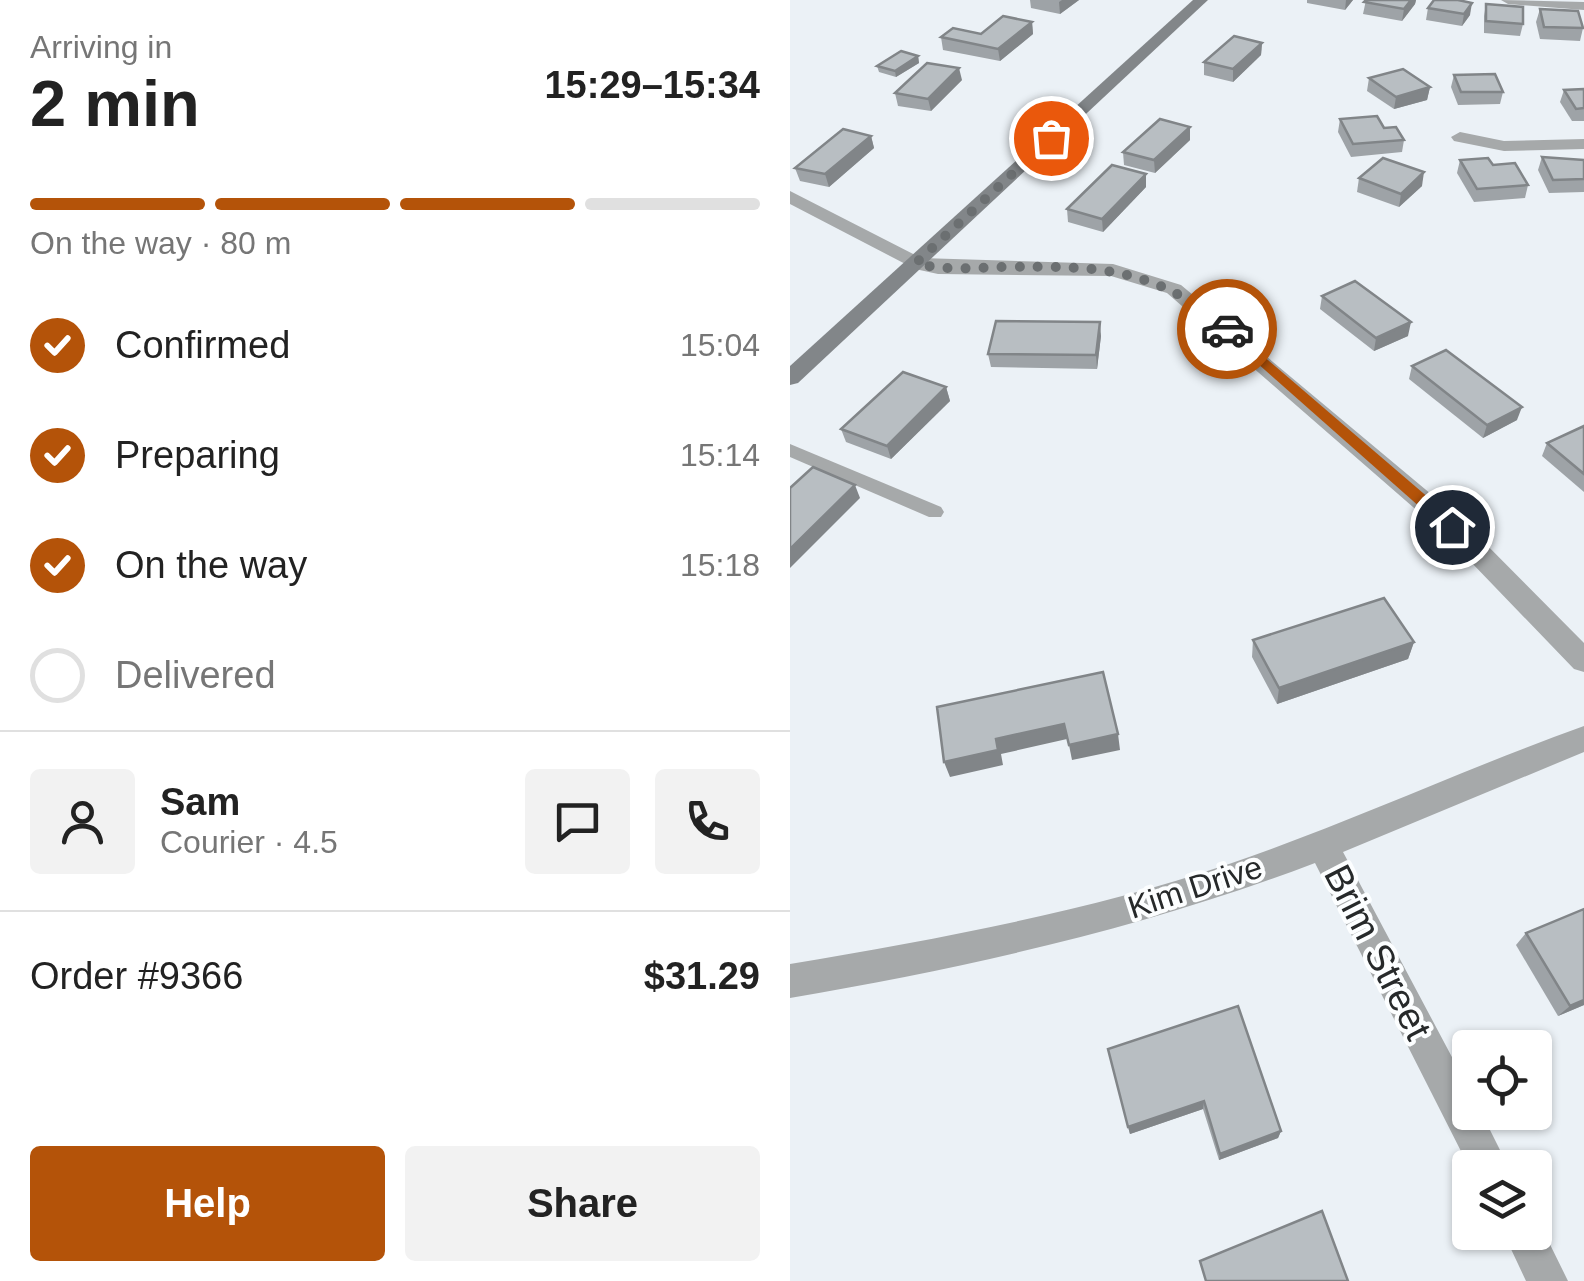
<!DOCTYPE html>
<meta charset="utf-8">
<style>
body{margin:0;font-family:Helvetica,sans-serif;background:#f2f2f2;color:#222;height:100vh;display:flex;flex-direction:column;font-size:38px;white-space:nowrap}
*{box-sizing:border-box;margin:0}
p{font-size:32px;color:#767676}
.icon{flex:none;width:55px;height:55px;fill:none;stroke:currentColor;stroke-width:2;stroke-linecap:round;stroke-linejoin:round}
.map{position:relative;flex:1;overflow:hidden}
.drawer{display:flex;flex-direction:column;background:#fff;width:790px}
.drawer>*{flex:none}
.controls{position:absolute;left:662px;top:1030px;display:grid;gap:20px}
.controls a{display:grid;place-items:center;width:100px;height:100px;border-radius:10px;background:#fff;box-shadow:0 2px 8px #0004;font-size:50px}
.pin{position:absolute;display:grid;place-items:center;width:85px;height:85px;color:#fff;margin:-42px;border:5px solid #fff;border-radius:50%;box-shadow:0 2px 10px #0007}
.courier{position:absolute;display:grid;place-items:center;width:100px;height:100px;margin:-50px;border:8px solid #b45309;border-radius:50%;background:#fff;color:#222;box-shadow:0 2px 12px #0007}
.summary em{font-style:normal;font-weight:700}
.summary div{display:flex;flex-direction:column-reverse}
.summary{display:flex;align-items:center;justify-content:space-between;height:170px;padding:0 30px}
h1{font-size:65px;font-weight:700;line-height:75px}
.bar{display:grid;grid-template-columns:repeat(4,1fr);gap:15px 10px;align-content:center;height:120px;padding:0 30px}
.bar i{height:12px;border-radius:8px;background:#e0e0e0}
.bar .current{background:#b45309}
.bar p{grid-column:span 4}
.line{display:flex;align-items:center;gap:25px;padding:0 30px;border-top:2px solid #e0e0e0}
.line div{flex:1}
.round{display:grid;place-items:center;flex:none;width:105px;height:105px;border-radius:10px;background:#f2f2f2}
ol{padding:0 30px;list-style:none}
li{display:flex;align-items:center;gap:30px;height:110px}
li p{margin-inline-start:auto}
li .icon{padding:10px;border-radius:50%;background:#b45309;color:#fff;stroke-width:4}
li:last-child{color:#767676}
li i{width:55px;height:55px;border:5px solid #e0e0e0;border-radius:50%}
.button{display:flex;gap:20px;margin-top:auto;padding:20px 30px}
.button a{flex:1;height:115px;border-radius:10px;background:#b45309;color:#fff;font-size:40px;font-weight:700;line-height:115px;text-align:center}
.button a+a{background:#f2f2f2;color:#222}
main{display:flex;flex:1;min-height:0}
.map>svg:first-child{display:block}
</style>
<main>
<section class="drawer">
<div class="summary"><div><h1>2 min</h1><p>Arriving in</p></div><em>15:29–15:34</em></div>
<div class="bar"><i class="current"></i><i class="current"></i><i class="current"></i><i></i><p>On the way · 80 m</p></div>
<ol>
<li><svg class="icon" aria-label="check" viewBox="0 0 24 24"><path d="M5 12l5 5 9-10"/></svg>Confirmed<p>15:04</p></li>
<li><svg class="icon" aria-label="check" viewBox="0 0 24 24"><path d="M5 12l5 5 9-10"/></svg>Preparing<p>15:14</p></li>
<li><svg class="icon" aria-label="check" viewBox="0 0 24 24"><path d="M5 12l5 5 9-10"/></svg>On the way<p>15:18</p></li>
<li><i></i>Delivered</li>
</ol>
<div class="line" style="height:180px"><a class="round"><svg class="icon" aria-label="person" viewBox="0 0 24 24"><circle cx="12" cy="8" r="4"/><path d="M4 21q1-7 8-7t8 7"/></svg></a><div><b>Sam</b><p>Courier · 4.5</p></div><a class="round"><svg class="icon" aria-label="chat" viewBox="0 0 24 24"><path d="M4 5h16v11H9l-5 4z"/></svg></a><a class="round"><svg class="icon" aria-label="phone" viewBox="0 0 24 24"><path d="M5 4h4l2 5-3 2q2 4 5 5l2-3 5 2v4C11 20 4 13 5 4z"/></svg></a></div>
<div class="line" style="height:130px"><div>Order #9366</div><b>$31.29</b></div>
<div class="button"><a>Help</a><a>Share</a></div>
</section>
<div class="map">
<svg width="794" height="1281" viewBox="0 0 794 1281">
<rect width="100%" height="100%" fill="#ebf1f6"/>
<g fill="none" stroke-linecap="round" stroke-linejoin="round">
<!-- service -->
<polygon fill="#a6a9aa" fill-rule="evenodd" points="0,444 151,507 154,512 151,517 139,517 0,457"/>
<!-- minor -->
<g fill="#a6a9aa" fill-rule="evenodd">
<polygon points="711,0 794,2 794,10 718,4"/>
<polygon points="670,132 714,141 794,139 794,149 714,151 664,141 661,137"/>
<polygon points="0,191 131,258 323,264 391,285 672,520 794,643 794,672 784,669 654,534 377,293 321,276 148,274 125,269 0,204"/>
<path d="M794,726V752L553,852L680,1091V1112H691L719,1168L680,1169L525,863C354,928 180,967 0,998V964C148,939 296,912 439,864C559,823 674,769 794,726Z"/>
<polygon points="745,1217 747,1218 778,1281 736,1281 713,1232 745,1232"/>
</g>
<!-- secondary -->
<polygon fill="#828689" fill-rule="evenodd" points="403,0 418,0 8,383 0,385 0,366"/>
</g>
<!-- wall -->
<g fill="#9ea3a7">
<polygon points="240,0 289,0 270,14 241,8"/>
<polygon points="517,0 563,0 555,10 517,3"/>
<polygon points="576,0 626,0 625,4 612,21 573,14"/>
<polygon points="696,4 733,24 730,36 694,33 694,16"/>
<polygon points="638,8 680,15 672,26 636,20"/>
<polygon points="750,9 793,28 790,41 750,39 746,22"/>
<polygon points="242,22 243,34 210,61 153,50 151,37 191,34"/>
<polygon points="472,43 471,55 443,82 414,75 414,62"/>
<polygon points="128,56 129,63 106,77 89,72 87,66"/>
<polygon points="664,75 713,92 710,104 668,105 661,87"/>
<polygon points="579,78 640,87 637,100 604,109 577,91"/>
<polygon points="172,80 141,111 108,106 105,93"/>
<polygon points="794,89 794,121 782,121 770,102 774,90"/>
<polygon points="550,119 594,128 614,140 612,152 561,157 548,132"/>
<polygon points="400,127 400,140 365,173 334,165 333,152"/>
<polygon points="81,136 84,148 39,187 10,181 5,168"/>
<polygon points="752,157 794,160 794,192 759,193 748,170"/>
<polygon points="670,160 703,165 738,185 735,198 684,202 667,173"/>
<polygon points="569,178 632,186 609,207 567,192"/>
<polygon points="356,187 313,232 278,222 277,209"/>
<polygon points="532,296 618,336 584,351 530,309"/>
<polygon points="311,336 307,369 201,367 198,354"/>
<polygon points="622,366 727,420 693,438 619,379"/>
<polygon points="156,387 160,401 101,459 56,442 51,429"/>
<polygon points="794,426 794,492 752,456 757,443"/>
<polygon points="463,640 624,642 618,659 487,704 462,657"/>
<polygon points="794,909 794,1005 768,1016 726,945 736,933"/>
<polygon points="318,1049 491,1131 488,1138 429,1160 413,1109 340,1134"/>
</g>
<!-- shaded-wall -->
<g fill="#818588">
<polygon points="272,0 289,0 270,14 269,2"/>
<polygon points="556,0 563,0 555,10"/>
<polygon points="621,0 626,0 625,4 612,21 614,9"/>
<polygon points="682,3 680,15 672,26 674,14"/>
<polygon points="242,22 243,34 210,61 208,49"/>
<polygon points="472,43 471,55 443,82 443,69"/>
<polygon points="128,56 129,63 106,77 105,71"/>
<polygon points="169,68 172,80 141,111 138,99"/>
<polygon points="640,87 637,100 604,109 606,97"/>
<polygon points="400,127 400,140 365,173 364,160"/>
<polygon points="81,136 84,148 39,187 35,174"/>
<polygon points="634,172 632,186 609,207 611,194"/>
<polygon points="356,174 356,187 313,232 312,219"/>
<polygon points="310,322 311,336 307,369 306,355"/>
<polygon points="621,322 618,336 584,351 586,338"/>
<polygon points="156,387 160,401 101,459 97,446"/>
<polygon points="732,407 727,420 693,438 697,425"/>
<polygon points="65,485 70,498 0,568 0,549"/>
<polygon points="624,642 618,659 487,704 489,688"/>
<polygon points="274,724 277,739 211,754 213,765 160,777 154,762 206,739"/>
<polygon points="328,734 330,750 282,760 279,745"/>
<polygon points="794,1000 794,1005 768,1016 780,1006"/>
<polygon points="414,1101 413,1109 340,1134 338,1127"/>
<polygon points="491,1131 488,1138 429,1160 430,1154"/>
</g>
<!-- building -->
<g fill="#b8bec2" stroke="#818588" stroke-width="2.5">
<polygon points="576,0 621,0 614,9 574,2"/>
<polygon points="644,0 668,0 682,3 674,14 638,8"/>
<polygon points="696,4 733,7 733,24 696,21"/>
<polygon points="750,9 788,11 793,28 754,27"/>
<polygon points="213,16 242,22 208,49 151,37 163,28 191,34"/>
<polygon points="444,36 472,43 443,69 414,62"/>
<polygon points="111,51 128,56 105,71 87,66"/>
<polygon points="137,63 169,68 138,99 105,93"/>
<polygon points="613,69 640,87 606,97 579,78"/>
<polygon points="705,74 713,92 671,92 664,75"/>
<polygon points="794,89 794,108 786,109 774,90"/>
<polygon points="587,116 594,128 606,127 614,140 563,144 550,119"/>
<polygon points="370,119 400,127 364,160 333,152"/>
<polygon points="53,129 81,136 35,174 5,168"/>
<polygon points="752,157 794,160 794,179 763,180"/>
<polygon points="593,158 634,172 611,194 569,178"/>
<polygon points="698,158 703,165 725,163 738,185 687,189 670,160"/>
<polygon points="322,165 356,174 312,219 277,209"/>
<polygon points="565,281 621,322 586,338 532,296"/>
<polygon points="206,321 310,322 306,355 198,354"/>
<polygon points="656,350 732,407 697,425 622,366"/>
<polygon points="113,372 156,387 97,446 51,429"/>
<polygon points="794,426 794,474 757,443"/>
<polygon points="23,467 65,485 0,549 0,488"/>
<polygon points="594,598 624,642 489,688 463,640"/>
<polygon points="313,672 328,734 279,745 274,724 206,739 208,750 154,762 147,707"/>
<polygon points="794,909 794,1000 780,1006 736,933"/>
<polygon points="448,1006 491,1131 430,1154 414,1101 338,1127 318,1049"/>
<polygon points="532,1211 558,1281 416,1281 410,1261"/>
</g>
<!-- route -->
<polygon fill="#b45309" points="437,325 668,523 668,531 657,531 432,332"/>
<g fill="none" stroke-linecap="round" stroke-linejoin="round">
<!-- done -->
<path stroke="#6b6f71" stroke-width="10" stroke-dasharray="0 18" d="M261,138L126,263C153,271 183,268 211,267C304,266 363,265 437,329"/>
</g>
<g text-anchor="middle" stroke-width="8" stroke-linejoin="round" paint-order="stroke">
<!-- street labels -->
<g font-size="32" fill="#26292a" stroke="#fcfeff">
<text transform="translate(405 887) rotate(-18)" y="11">Kim Drive</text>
</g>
<!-- near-street labels -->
<g font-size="38" fill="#26292a" stroke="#fcfeff">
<text transform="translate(588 952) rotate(63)" y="13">Brim Street</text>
</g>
</g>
</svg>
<div class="controls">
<a><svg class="icon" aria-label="locate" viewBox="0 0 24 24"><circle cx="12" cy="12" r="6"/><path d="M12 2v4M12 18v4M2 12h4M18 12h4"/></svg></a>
<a><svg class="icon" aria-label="layers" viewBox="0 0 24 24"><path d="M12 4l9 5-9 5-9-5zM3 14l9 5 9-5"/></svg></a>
</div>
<div class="pin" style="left:261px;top:138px;background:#ea580c"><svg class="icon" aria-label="bag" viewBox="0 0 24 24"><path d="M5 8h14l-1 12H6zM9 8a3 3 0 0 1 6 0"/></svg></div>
<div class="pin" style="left:662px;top:527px;background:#1f2937"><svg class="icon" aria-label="home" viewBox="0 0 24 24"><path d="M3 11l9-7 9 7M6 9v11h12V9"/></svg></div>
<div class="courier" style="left:437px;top:329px"><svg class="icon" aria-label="car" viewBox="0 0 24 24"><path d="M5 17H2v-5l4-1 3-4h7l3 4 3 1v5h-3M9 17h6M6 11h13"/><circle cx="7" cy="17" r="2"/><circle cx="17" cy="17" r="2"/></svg></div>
</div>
</main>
